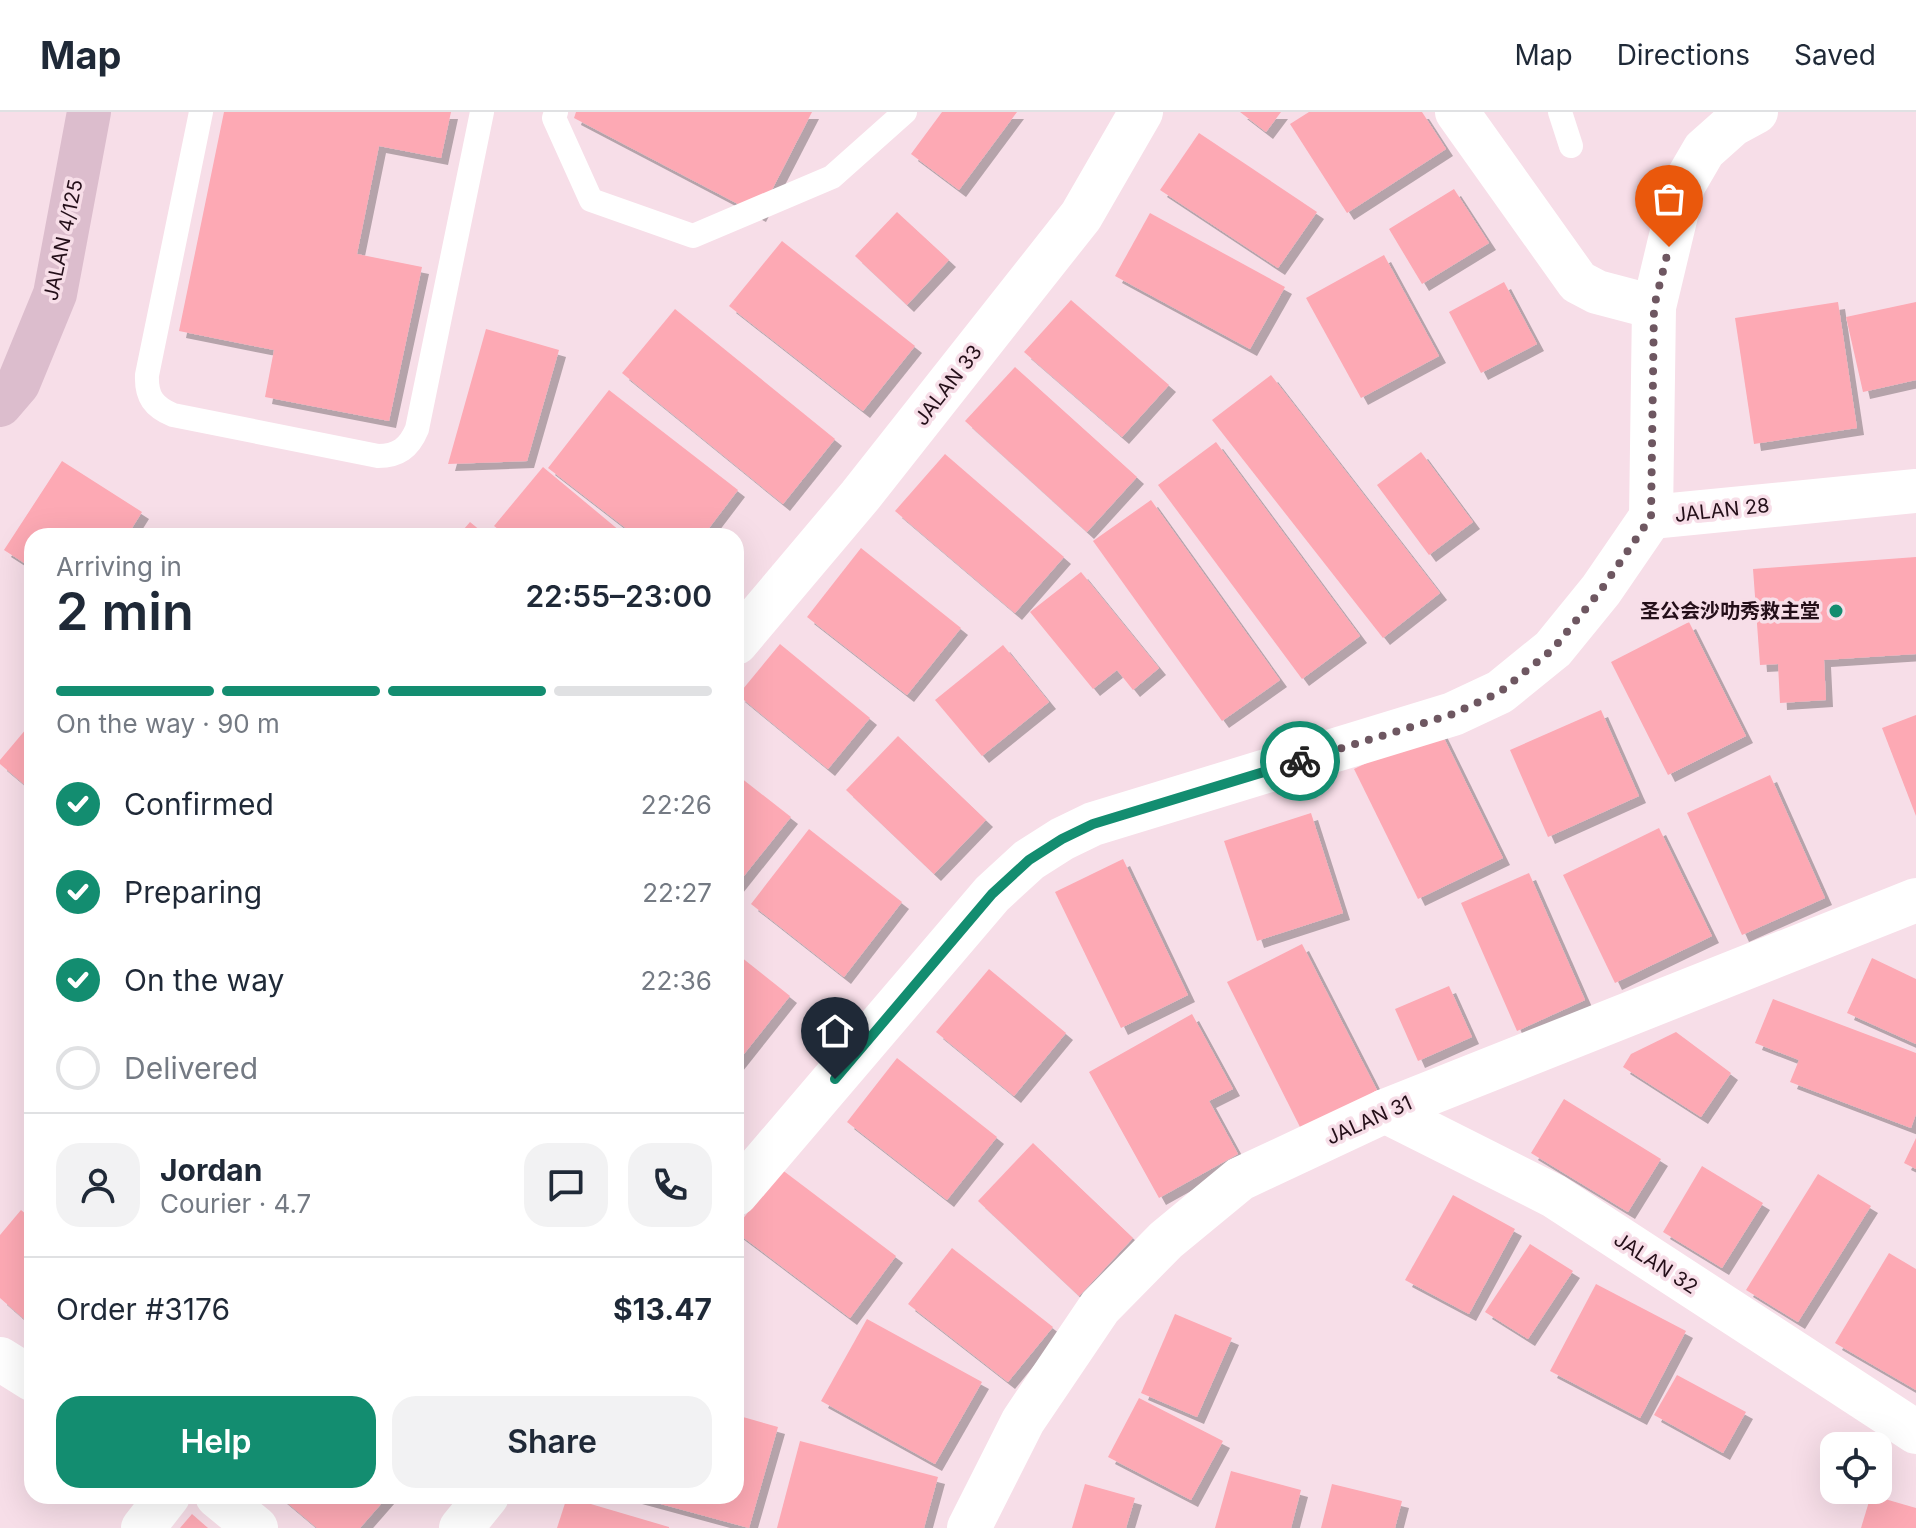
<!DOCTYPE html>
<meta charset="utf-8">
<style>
body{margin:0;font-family:Inter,"Noto Sans SC",sans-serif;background:#f2f2f3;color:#1f2937;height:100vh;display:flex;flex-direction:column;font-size:30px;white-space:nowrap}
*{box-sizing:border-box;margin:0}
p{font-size:26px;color:#747a83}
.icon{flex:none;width:44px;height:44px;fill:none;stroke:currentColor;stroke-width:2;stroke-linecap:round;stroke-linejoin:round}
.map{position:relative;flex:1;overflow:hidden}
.details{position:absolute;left:24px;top:416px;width:720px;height:976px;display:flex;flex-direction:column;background:#fff;border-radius:24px;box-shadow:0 8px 32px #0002}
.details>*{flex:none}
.buttons{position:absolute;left:1820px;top:1320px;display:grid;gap:16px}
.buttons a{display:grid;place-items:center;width:72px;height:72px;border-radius:16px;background:#fff;box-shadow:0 8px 32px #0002;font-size:40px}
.pin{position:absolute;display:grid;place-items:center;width:68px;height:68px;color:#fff;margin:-82px -34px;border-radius:50% 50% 50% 0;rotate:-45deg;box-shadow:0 0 8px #0007}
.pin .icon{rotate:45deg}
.courier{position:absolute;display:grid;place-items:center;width:80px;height:80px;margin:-40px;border:6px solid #138d70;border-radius:50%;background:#fff;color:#222;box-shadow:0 2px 10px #0007}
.head em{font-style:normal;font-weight:600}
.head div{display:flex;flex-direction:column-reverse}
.head{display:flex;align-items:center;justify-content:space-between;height:136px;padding:0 32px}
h1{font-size:52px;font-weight:600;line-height:60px}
.bar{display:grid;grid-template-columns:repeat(4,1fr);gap:12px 8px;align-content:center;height:96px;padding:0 32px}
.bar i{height:10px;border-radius:6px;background:#e0e1e3}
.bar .current{background:#138d70}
.bar p{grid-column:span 4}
.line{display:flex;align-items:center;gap:20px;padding:0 32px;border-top:2px solid #e0e1e3}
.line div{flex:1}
.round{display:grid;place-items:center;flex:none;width:84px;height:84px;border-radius:24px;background:#f2f2f3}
ol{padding:0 32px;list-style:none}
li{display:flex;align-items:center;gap:24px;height:88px}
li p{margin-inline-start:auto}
li .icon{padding:8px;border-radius:50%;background:#138d70;color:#fff;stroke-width:4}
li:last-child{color:#747a83}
li i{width:44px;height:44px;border:4px solid #e0e1e3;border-radius:50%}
.cta{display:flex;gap:16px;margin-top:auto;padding:16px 32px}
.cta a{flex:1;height:92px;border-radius:24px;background:#138d70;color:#fff;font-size:32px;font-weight:600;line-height:92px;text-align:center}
.cta a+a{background:#f2f2f3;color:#1f2937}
header{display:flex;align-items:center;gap:48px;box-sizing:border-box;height:112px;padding:0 40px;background:#fff;border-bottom:2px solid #e0e1e3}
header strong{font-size:38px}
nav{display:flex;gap:44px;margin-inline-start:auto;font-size:28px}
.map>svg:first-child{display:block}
</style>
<header>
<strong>Map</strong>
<nav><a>Map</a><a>Directions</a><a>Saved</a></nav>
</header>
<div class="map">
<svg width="1916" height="1416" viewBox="0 0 1916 1416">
<defs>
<filter id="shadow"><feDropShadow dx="7" dy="7" stdDeviation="0" flood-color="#0004"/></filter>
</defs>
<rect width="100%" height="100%" fill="#f7dee8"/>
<!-- building -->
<g fill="#fda9b4" filter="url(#shadow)">
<polygon points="224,0 451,0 441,46 379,34 357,142 422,155 389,309 265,285 274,238 179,219"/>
<polygon points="576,0 812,0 759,103 574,6"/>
<polygon points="942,0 1017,0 959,78 911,42"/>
<polygon points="1240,0 1281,0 1266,20"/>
<polygon points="1309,0 1422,0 1446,37 1347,101 1290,12"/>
<polygon points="1199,21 1317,100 1278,156 1160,78"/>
<polygon points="1454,77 1489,131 1422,172 1389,117"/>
<polygon points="897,100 949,148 907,193 855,144"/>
<polygon points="1150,101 1285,175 1250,237 1115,164"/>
<polygon points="782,129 915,234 863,299 729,194"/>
<polygon points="1384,143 1439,244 1361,286 1306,186"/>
<polygon points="1504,170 1537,232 1481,261 1449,200"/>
<polygon points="1071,188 1169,273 1122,325 1024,240"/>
<polygon points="1838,190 1857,316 1754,332 1735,206"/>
<polygon points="1916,190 1916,268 1863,280 1846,205"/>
<polygon points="675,197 835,327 783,392 622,261"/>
<polygon points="486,217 559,238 527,349 448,352"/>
<polygon points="1015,255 1137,365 1087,420 965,309"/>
<polygon points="1271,263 1440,481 1383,526 1212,308"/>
<polygon points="609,278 738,378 703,424 636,424 548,356"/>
<polygon points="1216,330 1360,524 1302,567 1158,373"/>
<polygon points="1421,340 1473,410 1429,443 1377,373"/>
<polygon points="945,342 1064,445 1015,501 895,399"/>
<polygon points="62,349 142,400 127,424 32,424 32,456 4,438"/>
<polygon points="543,355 626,424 507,424 494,414"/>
<polygon points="1151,388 1280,568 1222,609 1093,429"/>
<polygon points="470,410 487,424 458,424"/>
<polygon points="861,436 961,516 907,583 807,505"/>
<polygon points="1916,445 1916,542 1824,548 1826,588 1780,591 1778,552 1760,553 1753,457"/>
<polygon points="1081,460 1159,556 1133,578 1117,558 1093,577 1030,500"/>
<polygon points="1689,510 1746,624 1668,663 1611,550"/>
<polygon points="780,532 870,606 828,657 738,583"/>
<polygon points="1003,533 1049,590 982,644 935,588"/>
<polygon points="1601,598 1639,684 1548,725 1510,638"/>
<polygon points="1916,603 1916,704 1882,616"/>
<polygon points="32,610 32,679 0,652 0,648"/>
<polygon points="1439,616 1503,746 1418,787 1354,657"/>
<polygon points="898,624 986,708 934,762 846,678"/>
<polygon points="736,662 791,705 736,774"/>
<polygon points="1770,663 1825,786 1742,823 1687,701"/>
<polygon points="1311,701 1343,801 1257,829 1224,729"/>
<polygon points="1659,716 1712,824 1615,871 1563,763"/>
<polygon points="809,717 902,790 844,865 751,792"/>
<polygon points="1123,747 1188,883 1121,916 1055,780"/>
<polygon points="1529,761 1585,888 1517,919 1461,791"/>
<polygon points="1302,832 1378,980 1302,1019 1227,870"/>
<polygon points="736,841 790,884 736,952"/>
<polygon points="1872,846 1916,867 1916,932 1847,901"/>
<polygon points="989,857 1066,921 1014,984 936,920"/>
<polygon points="1449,874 1472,925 1418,949 1395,897"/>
<polygon points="1773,887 1916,941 1916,1002 1911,1016 1790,970 1799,948 1755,931"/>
<polygon points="1192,902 1233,977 1209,989 1238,1042 1159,1086 1089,960"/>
<polygon points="1676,920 1731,961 1701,1005 1623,955 1631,942"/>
<polygon points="897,946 997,1025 947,1088 847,1010"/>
<polygon points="1564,987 1661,1047 1628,1100 1531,1041"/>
<polygon points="1916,1026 1916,1057 1904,1051"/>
<polygon points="1033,1031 1133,1126 1079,1184 978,1089"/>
<polygon points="1702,1054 1763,1091 1722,1156 1663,1120"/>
<polygon points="781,1057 896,1144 850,1206 736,1120 736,1116"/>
<polygon points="1818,1062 1871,1094 1798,1210 1746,1178"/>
<polygon points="1453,1083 1515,1117 1469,1202 1405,1168"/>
<polygon points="21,1098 32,1107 32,1214 0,1186 0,1123"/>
<polygon points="1530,1132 1573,1159 1528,1227 1485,1200"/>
<polygon points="952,1136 1053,1215 1008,1270 908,1192"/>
<polygon points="1889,1141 1916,1157 1916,1278 1835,1231"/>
<polygon points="1596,1172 1686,1219 1640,1306 1550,1259"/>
<polygon points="1175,1202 1232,1226 1197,1305 1141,1281"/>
<polygon points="867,1207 982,1270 935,1352 821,1289"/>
<polygon points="1677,1263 1746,1300 1723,1341 1654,1303"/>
<polygon points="1139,1286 1223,1329 1191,1388 1108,1345"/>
<polygon points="736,1303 778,1315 749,1416 635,1385 736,1384"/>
<polygon points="800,1329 938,1365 924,1416 777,1416"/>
<polygon points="1231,1359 1301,1378 1291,1416 1215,1416"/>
<polygon points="1085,1372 1135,1386 1126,1416 1072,1416"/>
<polygon points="1332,1372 1402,1389 1395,1416 1321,1416"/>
<polygon points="1871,1383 1916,1396 1916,1416 1861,1416"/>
<polygon points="279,1384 388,1384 360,1416 317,1416"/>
<polygon points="567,1385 669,1415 669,1416 557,1416"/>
<polygon points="192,1402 208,1416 180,1416"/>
</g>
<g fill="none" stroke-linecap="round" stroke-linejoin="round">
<!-- lane -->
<g stroke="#fff" stroke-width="24">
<path d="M201,0L147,263C146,285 154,295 173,303L378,344C398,344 409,336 417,317L482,0"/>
<polyline points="556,0 554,6 591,88 693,124 832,65 905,0"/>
<polyline points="1560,0 1571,34"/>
</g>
<!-- street -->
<g stroke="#fff" stroke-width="44">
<polyline points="1457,0 1578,170 1597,180 1654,195"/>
<polyline points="1651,405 1654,195 1683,74 1704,38 1732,13 1756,0"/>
<polyline points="1651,405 1916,379"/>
<polyline points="736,531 860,384 1081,104 1141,0"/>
<polyline points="1385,999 1554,1084 1916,1320"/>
<polyline points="736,1082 992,782 1029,748 1062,727 1093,712 1453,602 1500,580 1553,537 1601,478 1651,405"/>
<polyline points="0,1247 32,1267"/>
<polyline points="217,1384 256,1416"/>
<polyline points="143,1416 168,1384"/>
<polyline points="461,1416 487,1384"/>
<polyline points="969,1416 1023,1309 1100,1195 1166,1128 1240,1067 1385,999 1916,788"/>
</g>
<!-- secondary -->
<polyline stroke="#dcbdcd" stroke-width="44" points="0,293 18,272 55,182 89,0"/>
</g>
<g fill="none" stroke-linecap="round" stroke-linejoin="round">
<!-- done -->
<polyline stroke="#6e5761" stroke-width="8" stroke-dasharray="0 14.4" points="1300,649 1453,602 1500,580 1553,537 1601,478 1651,405 1654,195 1669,135"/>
<!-- route -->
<polyline stroke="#138d70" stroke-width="10" points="835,967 992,782 1029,748 1062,727 1093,712 1300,649"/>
</g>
<!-- markers -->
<circle fill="#138d70" stroke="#f7dee8" stroke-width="3" cx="1836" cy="499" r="8"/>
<g text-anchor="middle" stroke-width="7" stroke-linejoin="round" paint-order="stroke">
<!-- street labels -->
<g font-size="20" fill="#240f19" stroke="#f7dee8">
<text transform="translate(63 128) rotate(-78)" y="7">JALAN 4/125</text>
<text transform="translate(948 273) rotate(-52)" y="7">JALAN 33</text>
<text transform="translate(1722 398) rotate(-6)" y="7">JALAN 28</text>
<text transform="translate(1369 1008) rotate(-24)" y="7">JALAN 31</text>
<text transform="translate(1656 1151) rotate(33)" y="7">JALAN 32</text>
</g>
<!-- poi labels -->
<g font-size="20" font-weight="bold" fill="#240f19" stroke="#f7dee8" text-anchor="end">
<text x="1820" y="506">圣公会沙叻秀救主堂</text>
</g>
</g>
</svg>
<div class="buttons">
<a><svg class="icon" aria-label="locate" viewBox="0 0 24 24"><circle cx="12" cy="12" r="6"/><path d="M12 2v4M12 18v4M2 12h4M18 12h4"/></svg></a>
</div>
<div class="pin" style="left:1669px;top:135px;background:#ea580c"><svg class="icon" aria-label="bag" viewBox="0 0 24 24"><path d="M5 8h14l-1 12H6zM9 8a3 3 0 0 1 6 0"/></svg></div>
<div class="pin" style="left:835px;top:967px;background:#1f2937"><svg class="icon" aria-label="home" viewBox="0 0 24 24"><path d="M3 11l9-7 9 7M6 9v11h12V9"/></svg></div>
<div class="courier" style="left:1300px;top:649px"><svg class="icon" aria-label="bike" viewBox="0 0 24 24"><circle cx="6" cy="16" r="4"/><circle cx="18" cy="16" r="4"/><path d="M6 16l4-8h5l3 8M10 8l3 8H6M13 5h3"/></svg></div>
<section class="details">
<div class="head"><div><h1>2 min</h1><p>Arriving in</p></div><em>22:55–23:00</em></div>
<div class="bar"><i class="current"></i><i class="current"></i><i class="current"></i><i></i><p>On the way · 90 m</p></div>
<ol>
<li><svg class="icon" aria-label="check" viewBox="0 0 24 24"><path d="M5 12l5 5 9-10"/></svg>Confirmed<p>22:26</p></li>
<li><svg class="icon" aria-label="check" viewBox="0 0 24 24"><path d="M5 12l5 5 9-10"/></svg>Preparing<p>22:27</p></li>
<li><svg class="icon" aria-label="check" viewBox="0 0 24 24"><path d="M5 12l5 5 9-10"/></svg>On the way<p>22:36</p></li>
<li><i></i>Delivered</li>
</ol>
<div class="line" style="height:144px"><a class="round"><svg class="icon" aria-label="person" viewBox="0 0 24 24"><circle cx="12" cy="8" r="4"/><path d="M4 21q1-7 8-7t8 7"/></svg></a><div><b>Jordan</b><p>Courier · 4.7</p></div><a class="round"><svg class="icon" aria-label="chat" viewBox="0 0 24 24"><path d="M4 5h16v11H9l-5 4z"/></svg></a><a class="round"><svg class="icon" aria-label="phone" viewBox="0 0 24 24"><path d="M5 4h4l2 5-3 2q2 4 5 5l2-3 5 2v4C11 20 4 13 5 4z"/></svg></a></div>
<div class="line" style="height:104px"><div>Order #3176</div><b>$13.47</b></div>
<div class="cta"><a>Help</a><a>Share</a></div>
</section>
</div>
